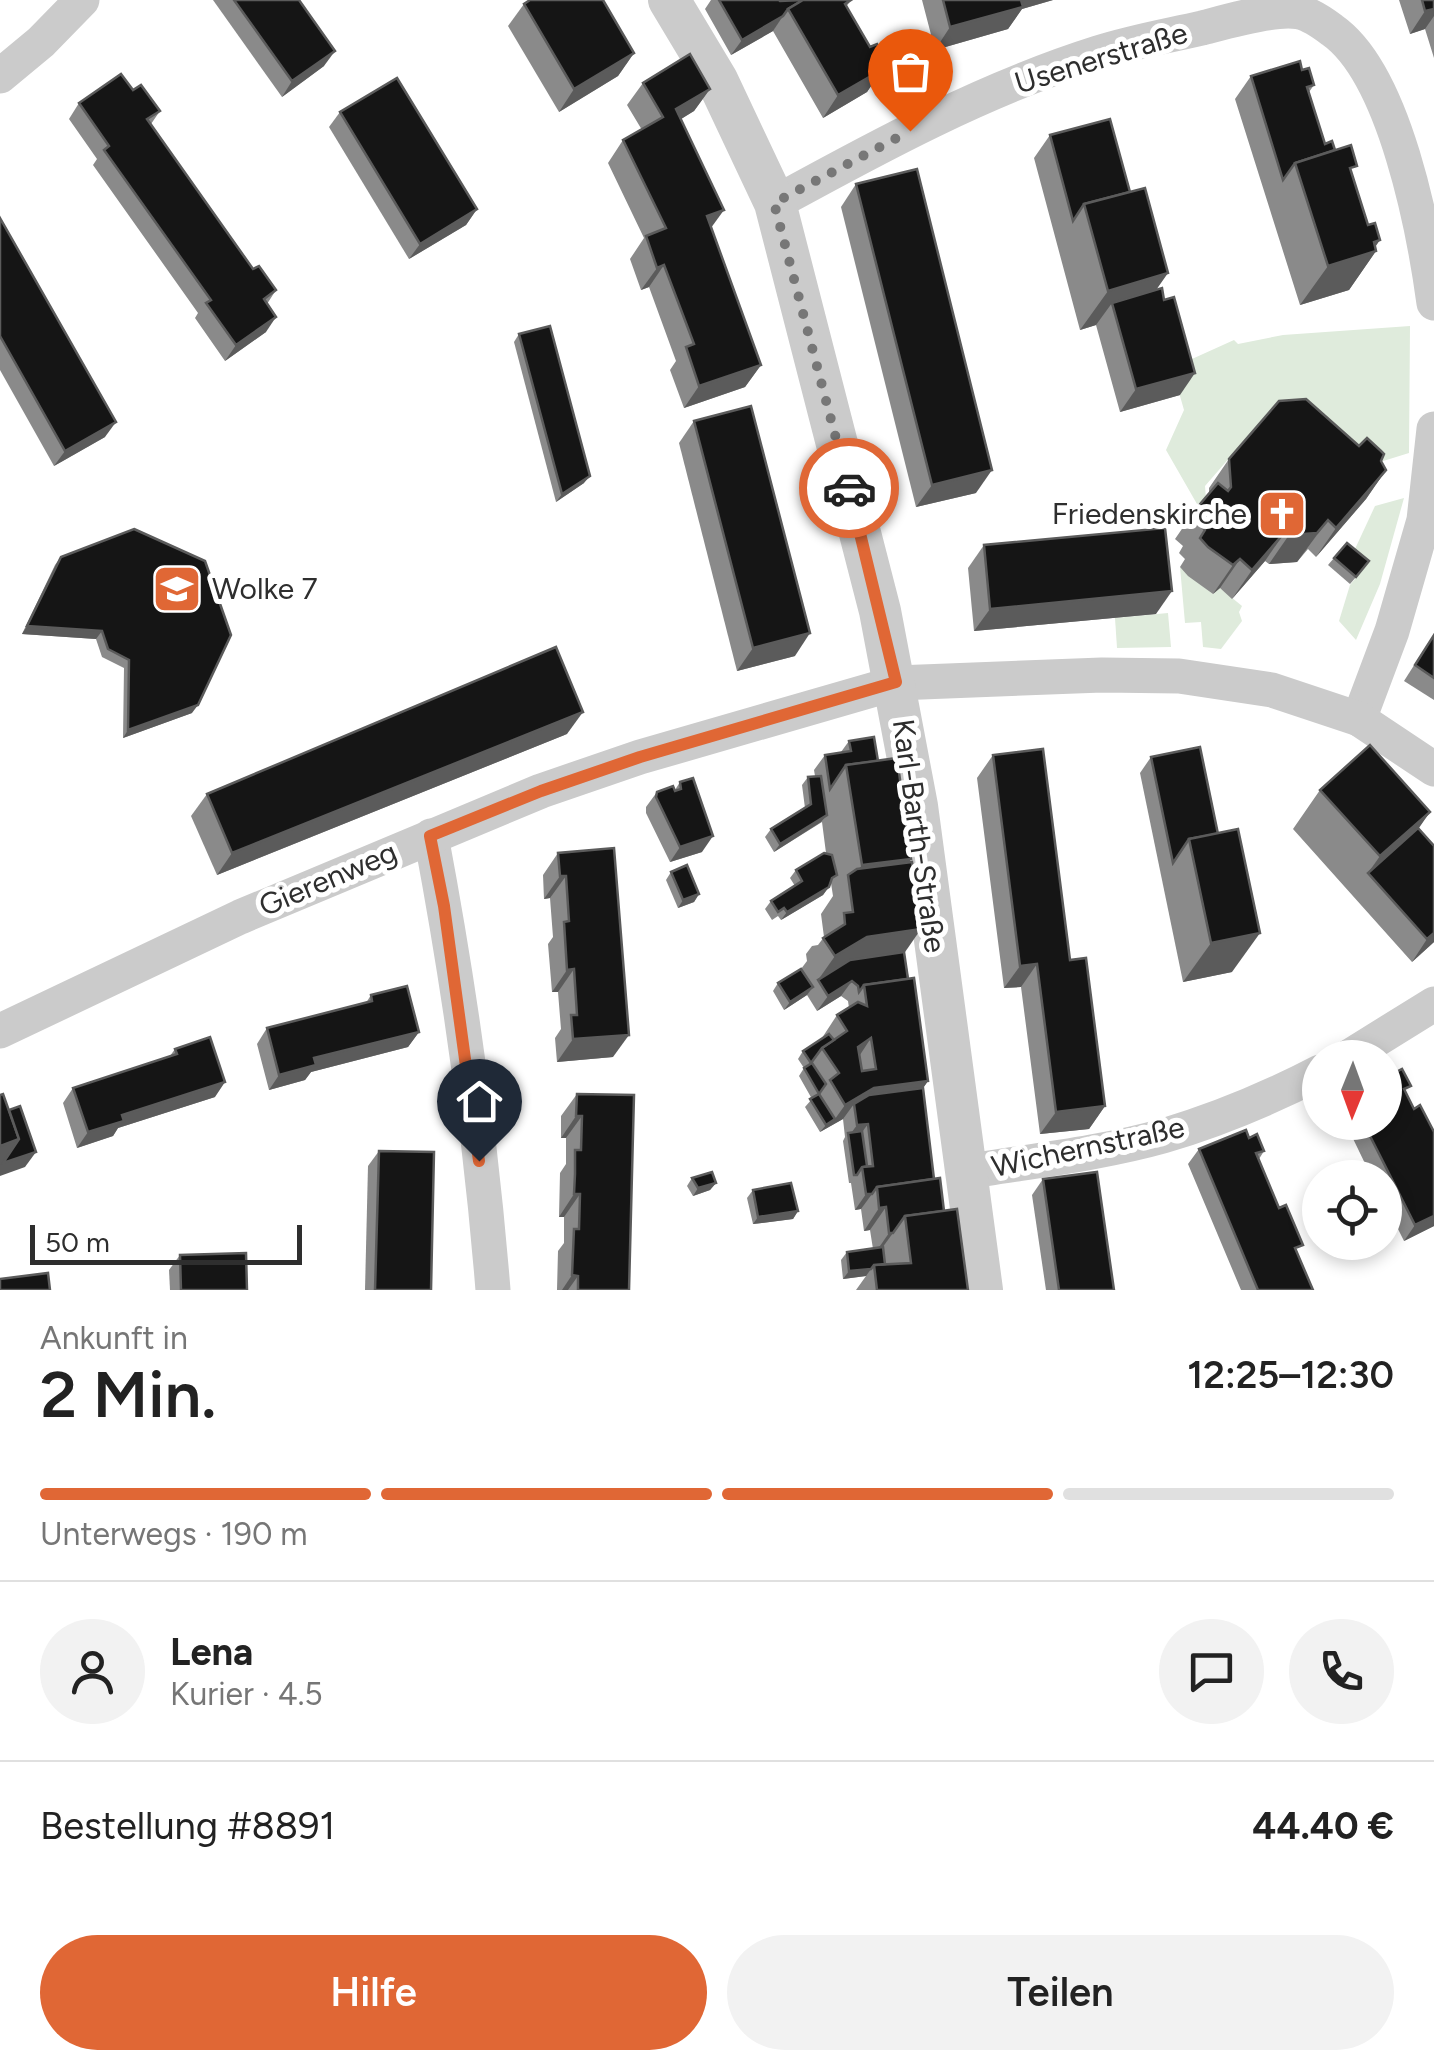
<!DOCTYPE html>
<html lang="de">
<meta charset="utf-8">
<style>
body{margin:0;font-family:Figtree,sans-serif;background:#f2f2f2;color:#222;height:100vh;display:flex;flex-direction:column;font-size:38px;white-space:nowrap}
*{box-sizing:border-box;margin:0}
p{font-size:32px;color:#767676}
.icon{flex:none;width:55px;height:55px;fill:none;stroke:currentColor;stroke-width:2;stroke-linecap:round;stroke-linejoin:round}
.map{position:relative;height:1290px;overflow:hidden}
.panel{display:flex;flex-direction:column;background:#fff;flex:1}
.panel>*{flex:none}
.needle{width:65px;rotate:181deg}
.tools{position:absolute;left:1302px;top:1040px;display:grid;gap:20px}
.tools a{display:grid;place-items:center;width:100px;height:100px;border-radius:50%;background:#fff;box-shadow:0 5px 15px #0003;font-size:50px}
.scale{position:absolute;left:30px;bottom:25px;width:272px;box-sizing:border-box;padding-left:10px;border:5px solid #2e2e2e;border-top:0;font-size:28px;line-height:35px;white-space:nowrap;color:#2e2e2e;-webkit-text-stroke:8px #fff;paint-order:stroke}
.pin{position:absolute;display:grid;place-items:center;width:85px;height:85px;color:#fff;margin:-102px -42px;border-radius:50% 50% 50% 0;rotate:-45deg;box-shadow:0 0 10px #0007}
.pin .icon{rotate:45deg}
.courier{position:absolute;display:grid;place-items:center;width:100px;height:100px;margin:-50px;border:8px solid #e06735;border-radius:50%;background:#fff;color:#222;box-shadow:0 2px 12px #0007}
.head em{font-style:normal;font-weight:600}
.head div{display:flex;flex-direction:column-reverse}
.head{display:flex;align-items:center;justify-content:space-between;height:170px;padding:0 40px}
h1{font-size:65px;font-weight:600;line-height:75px}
.bar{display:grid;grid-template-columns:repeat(4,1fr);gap:15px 10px;align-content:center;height:120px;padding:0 40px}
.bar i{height:12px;border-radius:8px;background:#e0e0e0}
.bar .on{background:#e06735}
.bar p{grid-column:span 4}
.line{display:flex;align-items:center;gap:25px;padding:0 40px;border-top:2px solid #e0e0e0}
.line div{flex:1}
.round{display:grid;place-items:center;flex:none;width:105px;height:105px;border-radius:52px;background:#f2f2f2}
.action{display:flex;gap:20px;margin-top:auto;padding:20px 40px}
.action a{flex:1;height:115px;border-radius:60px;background:#e06735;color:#fff;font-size:40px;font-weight:600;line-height:115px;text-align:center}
.action a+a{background:#f2f2f2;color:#222}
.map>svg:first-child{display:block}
</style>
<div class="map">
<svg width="1434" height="1290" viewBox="0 0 1434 1290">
<rect width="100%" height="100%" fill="#fff"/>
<!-- green -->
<g fill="#dfebdc">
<polygon points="1410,326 1409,453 1380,462 1289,425 1257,426 1205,486 1206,499 1197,504 1166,450 1184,410 1172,368 1234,340 1238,344 1283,335"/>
<polygon points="1404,498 1380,584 1356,640 1339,621 1350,585 1368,563 1355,549 1375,506"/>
<polygon points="1180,567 1213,594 1220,588 1242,606 1239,612 1242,621 1221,649 1203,647 1201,622 1185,623"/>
<polygon points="1168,613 1171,647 1117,648 1115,618"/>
</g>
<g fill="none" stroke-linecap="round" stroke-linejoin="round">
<!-- minor -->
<g stroke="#cbcbcb" stroke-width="35">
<polyline points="0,76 41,42 82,0"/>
<path d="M775,203C879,146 984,89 1098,53C1132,42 1167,36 1202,28C1225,22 1276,7 1299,12C1309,14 1324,24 1332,30C1395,74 1424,230 1434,303"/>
<polyline points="1359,719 1392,631 1424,520 1434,429"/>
<path d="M431,836C459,985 481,1139 493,1290"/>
<polyline points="0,1031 240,917 541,791 640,757 896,683 1102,675 1179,676 1272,690 1359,719 1434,769"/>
<polyline points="1347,1058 1434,1004"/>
<path d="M965,1172C1031,1161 1099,1154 1163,1136C1217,1120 1270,1098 1320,1072"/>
</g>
<!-- tertiary -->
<polyline stroke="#cbcbcb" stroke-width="42" points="669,0 717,80 775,203 880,611 917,806 982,1290"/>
</g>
<!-- wall -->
<g fill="#8a8a8a">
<polygon points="213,0 299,0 324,66 282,97"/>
<polygon points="711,0 851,0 846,7 870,47 886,60 867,92 823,118 773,31 731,55 705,9"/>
<polygon points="922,0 1053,0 1022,9 1008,29 935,50"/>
<polygon points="1399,0 1434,0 1434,58 1425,29 1410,34"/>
<polygon points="524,4 634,53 618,76 559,112 508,26"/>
<polygon points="1302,70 1314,85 1309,92 1325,144 1335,150 1352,173 1376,251 1349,290 1300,305 1235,99 1251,76"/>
<polygon points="643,83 710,89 694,111 681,119 711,227 761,365 745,387 684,408 670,370 676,361 649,287 641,290 630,259 644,238 608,163 623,140 642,130 627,105"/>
<polygon points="133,90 160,111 151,124 253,269 276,290 267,304 266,332 225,361 195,318 198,313 93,165 97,159 69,119 79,103"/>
<polygon points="340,112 477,209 466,225 409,259 329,127"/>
<polygon points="1050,135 1156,290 1180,395 1120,412 1096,325 1080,330 1034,158"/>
<polygon points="856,184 976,493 916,507 841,207"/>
<polygon points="0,218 105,437 54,466 0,370"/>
<polygon points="519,334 584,483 556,502 514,342"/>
<polygon points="694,421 795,656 737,671 679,443"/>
<polygon points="1359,446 1381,461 1386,470 1366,499 1316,557 1308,549 1297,562 1269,564 1265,561 1232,599 1220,588 1213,594 1188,576 1180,567 1185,559 1179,553 1183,546 1175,539 1195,510 1209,494 1209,488 1229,459"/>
<polygon points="984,545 1156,614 974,631 968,568"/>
<polygon points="61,557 192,713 123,738 124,668 102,657 96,639 22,634 55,565"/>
<polygon points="1334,558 1363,569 1350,584 1328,565"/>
<polygon points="1434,634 1434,700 1404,681"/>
<polygon points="567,734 217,875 191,816 207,794"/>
<polygon points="849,741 878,761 911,859 909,862 904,952 928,1081 923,1088 934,1179 968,1290 856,1290 866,1276 843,1279 841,1260 847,1252 873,1249 870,1230 864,1231 861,1209 855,1210 851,1183 849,1183 843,1141 845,1137 843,1119 820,1132 805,1107 812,1099 799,1076 804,1068 798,1059 803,1051 822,1038 837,1015 849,1008 848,1001 841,996 817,1011 807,995 784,1010 773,991 778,983 801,969 807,961 806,954 812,946 818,945 824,937 821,914 833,896 831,883 823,895 781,920 778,916 772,920 765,909 771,901 795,886 790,878 796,870 826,853 822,822 774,852 765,837 771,829 805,808 802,785 808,777 815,776 814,770 825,755 841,752"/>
<polygon points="1200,747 1232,972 1183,982 1140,773 1151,757"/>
<polygon points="993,755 1070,960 1105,1106 1089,1129 1040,1134 1021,987 1004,988 977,778"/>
<polygon points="680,782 702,852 670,862 646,813 646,807 657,792 675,790"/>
<polygon points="1320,790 1430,812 1418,828 1434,846 1434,942 1412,962 1293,829"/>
<polygon points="614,848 613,1057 557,1062 555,1038 561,1029 558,992 552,992 548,944 553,937 550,898 544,899 543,875 558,853"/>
<polygon points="671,872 699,894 694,902 678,908 666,880"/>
<polygon points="371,995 419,1032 408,1047 311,1072 305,1080 269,1090 257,1044 267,1028 366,1003"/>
<polygon points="175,1049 215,1097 118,1128 113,1136 77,1148 63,1103 73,1088 170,1056"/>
<polygon points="1406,1093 1434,1226 1404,1241 1385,1203 1385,1178 1372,1178 1345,1122 1385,1122"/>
<polygon points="577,1094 629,1290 557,1290 558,1251 564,1243 564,1217 559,1217 560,1173 566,1164 566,1138 561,1138 561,1116"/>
<polygon points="1249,1138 1264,1151 1259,1159 1313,1290 1241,1290 1188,1164 1199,1149"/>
<polygon points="379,1151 431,1290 365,1290 368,1166"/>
<polygon points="692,1178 716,1183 710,1190 693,1196 687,1186"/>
<polygon points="1043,1179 1114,1290 1046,1290 1032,1195"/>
<polygon points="753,1190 798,1211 793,1219 753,1224 747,1198"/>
<polygon points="180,1255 247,1290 170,1290 169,1270"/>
</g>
<!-- shaded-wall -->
<g fill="#5b5b5b">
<polygon points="1013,0 1053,0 1022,9 1008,29 935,50 950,27"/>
<polygon points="1434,9 1434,16 1425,29 1410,34 1425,11"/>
<polygon points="783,16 773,31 731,55 742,40"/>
<polygon points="335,51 324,66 282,97 292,81"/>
<polygon points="634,53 618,76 559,112 574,89"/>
<polygon points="886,60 876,73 883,69 867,92 823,118 838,95"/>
<polygon points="710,89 694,111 660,132 676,109"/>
<polygon points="477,209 466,225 409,259 420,244"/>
<polygon points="724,210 708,232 707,216"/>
<polygon points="1380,240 1371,253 1376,251 1349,290 1300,305 1328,266"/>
<polygon points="664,265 649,287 641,290 657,268"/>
<polygon points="1168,273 1140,313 1112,303 1096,325 1080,330 1108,291"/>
<polygon points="276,317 266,332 225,361 236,345"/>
<polygon points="761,365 745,387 684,408 699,386"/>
<polygon points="1195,373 1180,395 1120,412 1136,389"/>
<polygon points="116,422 105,437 54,466 65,451"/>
<polygon points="992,470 976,493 916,507 932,485"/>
<polygon points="1386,470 1366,499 1316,557 1336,528"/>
<polygon points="590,476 584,483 556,502 562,494"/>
<polygon points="1328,520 1297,562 1269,564 1289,535"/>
<polygon points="1285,532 1265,561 1232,599 1252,570"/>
<polygon points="1240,559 1220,588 1213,594 1233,565"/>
<polygon points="1172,591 1156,614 974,631 990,609"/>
<polygon points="27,626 102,631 96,639 22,634"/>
<polygon points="810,633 795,656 737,671 753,648"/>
<polygon points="198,705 192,713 123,738 128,730"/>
<polygon points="583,712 567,734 217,875 232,853"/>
<polygon points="1430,812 1403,851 1368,873 1380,856"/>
<polygon points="827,815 821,822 774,852 780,844"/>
<polygon points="713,836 702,852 670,862 680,847"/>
<polygon points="911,859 884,898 849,883 862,865"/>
<polygon points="560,876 566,876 550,898 544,899"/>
<polygon points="829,887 823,895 781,920 787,912"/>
<polygon points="699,894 694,902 678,908 683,900"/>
<polygon points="921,929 894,968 818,980 835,956 867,937"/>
<polygon points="1260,933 1232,972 1183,982 1211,943"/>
<polygon points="1434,933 1434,942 1412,962 1427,939"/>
<polygon points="1037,964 1021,987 1004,988 1020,966"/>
<polygon points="574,969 558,992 552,992 567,970"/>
<polygon points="852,981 841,996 817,1011 828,996"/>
<polygon points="813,987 807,995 784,1010 790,1002"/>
<polygon points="419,1032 408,1047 311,1072 305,1080 269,1090 279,1075 314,1058"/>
<polygon points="629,1035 613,1057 557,1062 573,1039"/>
<polygon points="871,1038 856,1061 858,1047"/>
<polygon points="928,1081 912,1104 854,1104 843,1119 820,1132 826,1125 835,1119 845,1105 874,1088"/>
<polygon points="225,1082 215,1097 118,1128 113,1136 77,1148 88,1132 122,1115"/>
<polygon points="1105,1106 1089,1129 1040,1134 1056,1112"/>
<polygon points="576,1116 582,1116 566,1138 561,1138"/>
<polygon points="868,1124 857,1139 849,1136 857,1125"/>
<polygon points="19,1139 36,1152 25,1167 0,1176 0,1146"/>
<polygon points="716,1183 710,1190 693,1196 698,1188"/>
<polygon points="574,1194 580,1194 564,1217 559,1217"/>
<polygon points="866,1194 872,1194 861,1209 855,1210"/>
<polygon points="886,1207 870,1230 864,1231 879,1208"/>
<polygon points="798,1211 793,1219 753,1224 758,1217"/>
<polygon points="1434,1216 1434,1226 1404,1241 1415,1225"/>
<polygon points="889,1233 893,1233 877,1255 873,1256"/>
<polygon points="871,1269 866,1276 843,1279 849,1271"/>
<polygon points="572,1275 578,1276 568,1290 562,1290"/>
</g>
<!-- building -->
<g fill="#151515" stroke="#5b5b5b" stroke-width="2.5" fill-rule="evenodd">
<polygon points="234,0 299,0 335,51 292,81"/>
<polygon points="530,0 603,0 634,53 574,89 524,4"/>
<polygon points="719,0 779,0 780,1 803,0 788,9 783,16 742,40"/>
<polygon points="803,0 851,0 845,4 870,47 877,44 886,60 879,63 883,69 838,95 788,9"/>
<polygon points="943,0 1021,0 1023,7 950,27"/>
<polygon points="1422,0 1434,0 1434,9 1425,11"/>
<polygon points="690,54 710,89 676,109 724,210 707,216 761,365 699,386 686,347 694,344 664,265 657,268 646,236 666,228 623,140 663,117 643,83"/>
<polygon points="1300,61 1302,70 1309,68 1314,85 1307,87 1325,144 1332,141 1335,150 1295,163 1283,180 1251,76"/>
<polygon points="121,74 133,90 141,85 160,111 147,119 253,269 259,266 276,290 264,299 276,317 236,345 206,303 211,300 104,150 109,146 79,103"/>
<polygon points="397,78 477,209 420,244 340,112"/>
<polygon points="1110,119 1130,192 1084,204 1073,221 1050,135"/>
<polygon points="1351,145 1357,166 1350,168 1368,225 1375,223 1380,240 1374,242 1376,251 1328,266 1295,163"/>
<polygon points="917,169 992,470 932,485 856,184"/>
<polygon points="1145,188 1168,273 1108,291 1084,204"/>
<polygon points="0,218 116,422 65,451 0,336"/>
<polygon points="1162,288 1164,300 1174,297 1195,373 1136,389 1112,303"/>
<polygon points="550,326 590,476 562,494 519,334"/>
<polygon points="1306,399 1359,446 1367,438 1381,451 1384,454 1381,461 1386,470 1336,528 1328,520 1317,533 1289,535 1285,532 1252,570 1240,559 1233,565 1208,547 1200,538 1205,530 1199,524 1204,518 1195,510 1218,483 1228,491 1231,487 1229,459 1279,401"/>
<polygon points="751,406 810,633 753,648 694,421"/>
<polygon points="1165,528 1172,591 990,609 984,545"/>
<polygon points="134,529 205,561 231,635 198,705 128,730 129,660 108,649 102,631 27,626 61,557"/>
<polygon points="1347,543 1369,561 1356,577 1334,558"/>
<polygon points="1434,635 1434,678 1415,665"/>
<polygon points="556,647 583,712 232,853 207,794"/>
<polygon points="874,737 878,761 846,765 830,789 825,755 851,751 849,741"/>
<polygon points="1370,745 1430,812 1380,856 1320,790"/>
<polygon points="1200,747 1218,834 1189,839 1173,863 1151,757"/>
<polygon points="1043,749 1070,960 1086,958 1105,1106 1056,1112 1037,964 1020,966 993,755"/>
<polygon points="897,758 911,859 862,865 846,765"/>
<polygon points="821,776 827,815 780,844 771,829 811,804 808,777"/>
<polygon points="693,778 713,836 680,847 656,797 657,792 673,786 675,791 681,789 680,782"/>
<polygon points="1418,828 1434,846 1434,933 1427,939 1368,873"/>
<polygon points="1238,829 1260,933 1211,943 1189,839"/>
<polygon points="614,848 629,1035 573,1039 571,1015 577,1015 574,969 567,970 564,922 569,921 566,876 560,876 558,853"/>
<polygon points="824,853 832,855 837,875 832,878 829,887 787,912 784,908 778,912 771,901 802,881 796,870"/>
<polygon points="912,862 921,929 867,937 835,956 823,938 845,924 844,913 853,912 848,875 857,869"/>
<polygon points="687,865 699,894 683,900 671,872"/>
<polygon points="904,952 908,979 864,985 859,992 858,986 852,981 828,996 818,980 850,960"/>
<polygon points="801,969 813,987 790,1002 778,983"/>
<path d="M914,978L928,1081L874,1088L845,1105L830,1080L839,1073L822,1048L847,1031L837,1015L858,1002L867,1006L864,985ZM871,1038L876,1069L862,1071L858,1047Z"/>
<polygon points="407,986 419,1032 314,1058 316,1065 279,1075 267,1028 372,1001 371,995"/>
<polygon points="829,1034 834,1040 822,1048 811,1063 803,1051"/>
<polygon points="210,1037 225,1082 122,1115 124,1121 88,1132 73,1088 177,1054 175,1049"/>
<polygon points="812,1063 826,1084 819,1094 804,1068"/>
<polygon points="1392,1064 1396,1072 1402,1069 1411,1086 1404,1089 1414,1109 1420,1105 1434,1132 1434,1216 1415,1225 1363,1122 1385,1122 1385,1068"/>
<polygon points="923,1088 934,1179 877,1187 872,1194 866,1194 862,1167 873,1166 868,1124 857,1125 854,1104 869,1095"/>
<polygon points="3,1094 19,1139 0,1146 0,1095"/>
<polygon points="577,1094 634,1095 629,1290 578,1290 578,1276 572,1275 574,1229 579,1229 580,1194 574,1194 575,1174 575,1150 581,1150 582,1116 576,1116"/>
<polygon points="819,1094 835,1119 826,1125 810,1099"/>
<polygon points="20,1106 36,1152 3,1163 19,1139 9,1110"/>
<polygon points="1246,1130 1249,1138 1257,1134 1264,1151 1256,1153 1279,1208 1286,1205 1303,1245 1295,1248 1313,1290 1258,1290 1199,1149"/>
<polygon points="862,1131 867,1166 862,1167 857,1175 854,1175 848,1133"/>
<polygon points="379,1151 434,1152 431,1290 375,1290"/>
<polygon points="712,1172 716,1183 698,1188 692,1178"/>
<polygon points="1097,1172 1114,1290 1059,1290 1043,1179"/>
<polygon points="940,1178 944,1211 905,1216 893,1233 889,1233 886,1207 879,1208 877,1187"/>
<polygon points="791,1183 798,1211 758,1217 753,1190"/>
<polygon points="957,1209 968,1290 877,1290 874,1265 911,1263 905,1216"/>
<polygon points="883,1247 885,1264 874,1265 871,1269 849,1271 847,1252"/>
<polygon points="246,1253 247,1290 181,1290 180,1255"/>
<polygon points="48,1273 50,1290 0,1290 0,1279"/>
</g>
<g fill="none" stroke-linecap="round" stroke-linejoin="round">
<!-- done -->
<polyline stroke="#777" stroke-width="10" stroke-dasharray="0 18" points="849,488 774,203 910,131"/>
<!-- route -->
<polyline stroke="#e06735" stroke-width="12" points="479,1161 444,906 430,836 541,791 640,757 896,682 849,488"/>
</g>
<!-- icons -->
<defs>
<g id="church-square" transform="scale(2.5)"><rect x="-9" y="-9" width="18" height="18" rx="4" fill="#e06735" stroke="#fff"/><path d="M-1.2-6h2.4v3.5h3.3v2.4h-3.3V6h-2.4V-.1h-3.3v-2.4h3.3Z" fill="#fff"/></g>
<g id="school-square" transform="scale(2.5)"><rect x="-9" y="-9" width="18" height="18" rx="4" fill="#e06735" stroke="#fff"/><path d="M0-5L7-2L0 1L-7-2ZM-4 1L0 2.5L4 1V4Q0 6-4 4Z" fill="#fff"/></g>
</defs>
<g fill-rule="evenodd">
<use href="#church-square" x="1282" y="514"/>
<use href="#school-square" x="177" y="589"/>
</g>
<g text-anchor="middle" stroke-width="10" stroke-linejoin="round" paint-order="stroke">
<!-- street labels -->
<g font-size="30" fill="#2e2e2e" stroke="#fff">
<text transform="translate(1101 58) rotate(-17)" y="10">Usenerstraße</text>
<text transform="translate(919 836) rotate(82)" y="10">Karl-Barth-Straße</text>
<text transform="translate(328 879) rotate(-23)" y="10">Gierenweg</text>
<text transform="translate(1088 1147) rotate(-12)" y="10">Wichernstraße</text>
</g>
<!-- poi labels -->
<g font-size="30" fill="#2e2e2e" stroke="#fff" text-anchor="end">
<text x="1247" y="524">Friedenskirche</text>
<text x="212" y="599" text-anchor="start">Wolke 7</text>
</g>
</g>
</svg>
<div class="tools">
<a><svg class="needle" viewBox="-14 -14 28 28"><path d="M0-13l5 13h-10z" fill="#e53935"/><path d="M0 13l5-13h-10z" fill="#767676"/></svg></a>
<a><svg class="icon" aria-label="locate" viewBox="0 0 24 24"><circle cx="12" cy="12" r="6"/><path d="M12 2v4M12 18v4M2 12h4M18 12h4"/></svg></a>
</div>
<div class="scale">50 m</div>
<div class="pin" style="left:910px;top:131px;background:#ea580c"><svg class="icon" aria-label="bag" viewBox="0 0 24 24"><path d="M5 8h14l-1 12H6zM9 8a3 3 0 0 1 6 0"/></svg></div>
<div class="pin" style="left:479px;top:1161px;background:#1f2937"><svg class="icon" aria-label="home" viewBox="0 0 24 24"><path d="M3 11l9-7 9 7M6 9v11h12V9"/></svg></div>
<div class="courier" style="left:849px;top:488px"><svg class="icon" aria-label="car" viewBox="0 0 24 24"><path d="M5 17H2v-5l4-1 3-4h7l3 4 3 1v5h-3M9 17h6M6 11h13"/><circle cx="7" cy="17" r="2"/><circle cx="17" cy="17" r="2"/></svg></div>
</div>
<section class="panel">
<div class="head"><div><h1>2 Min.</h1><p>Ankunft in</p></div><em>12:25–12:30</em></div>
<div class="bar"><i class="on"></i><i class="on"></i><i class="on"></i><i></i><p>Unterwegs · 190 m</p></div>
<div class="line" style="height:180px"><a class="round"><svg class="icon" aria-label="person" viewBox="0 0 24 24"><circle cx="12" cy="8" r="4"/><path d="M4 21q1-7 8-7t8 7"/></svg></a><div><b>Lena</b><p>Kurier · 4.5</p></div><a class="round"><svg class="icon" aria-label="chat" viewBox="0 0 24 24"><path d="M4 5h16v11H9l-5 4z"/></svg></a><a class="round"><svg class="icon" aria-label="phone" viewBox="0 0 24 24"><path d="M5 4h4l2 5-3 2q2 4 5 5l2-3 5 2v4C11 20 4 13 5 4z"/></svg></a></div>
<div class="line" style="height:130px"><div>Bestellung #8891</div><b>44.40 €</b></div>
<div class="action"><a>Hilfe</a><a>Teilen</a></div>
</section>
